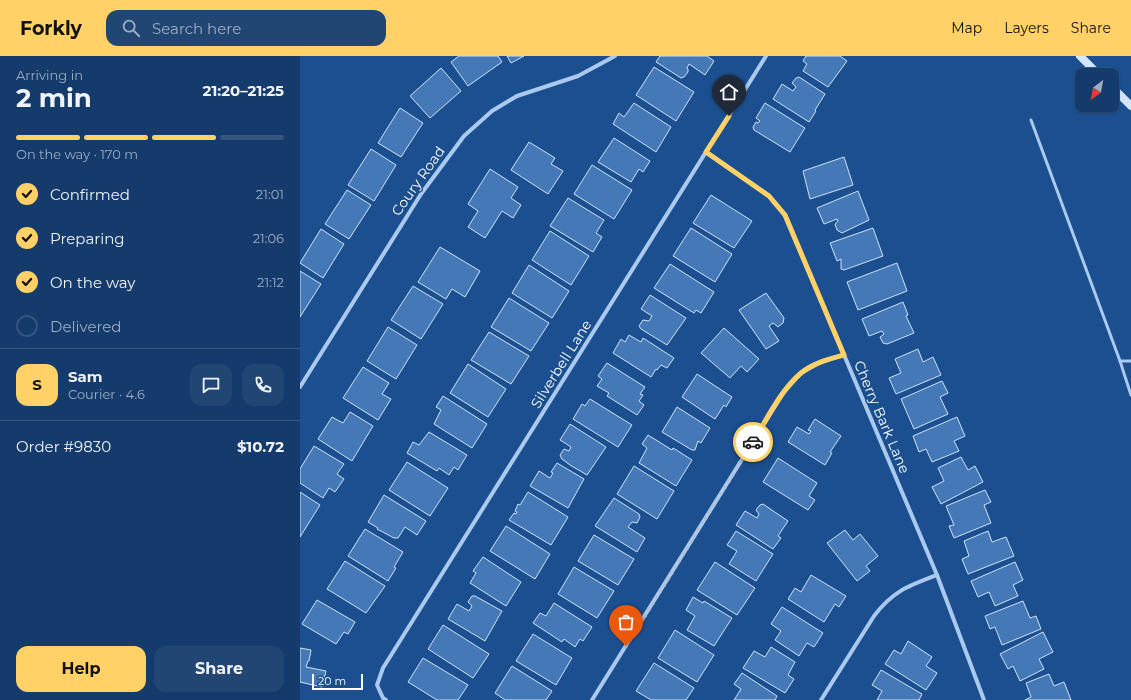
<!DOCTYPE html>
<meta charset="utf-8">
<style>
body{margin:0;font-family:Montserrat,sans-serif;background:#214673;color:#f1f3f6;height:100vh;display:flex;flex-direction:column;font-size:15px;white-space:nowrap}
*{box-sizing:border-box;margin:0}
p{font-size:13px;color:#9dadc1}
.icon{flex:none;width:22px;height:22px;fill:none;stroke:currentColor;stroke-width:2;stroke-linecap:round;stroke-linejoin:round}
.map{position:relative;flex:1;overflow:hidden}
.sheet{display:flex;flex-direction:column;background:#143b6b;width:300px}
.sheet>*{flex:none}
.needle{width:26px;rotate:212deg}
.controls{position:absolute;left:775px;top:12px;display:grid;gap:8px}
.controls a{display:grid;place-items:center;width:44px;height:44px;border-radius:8px;background:#143b6b;box-shadow:0 1px 3px #0004,0 0 0 1px #33557e;font-size:20px}
.scale{position:absolute;left:12px;bottom:10px;width:51px;box-sizing:border-box;padding-left:4px;border:2px solid #fff;border-top:0;font-size:11px;line-height:14px;white-space:nowrap;color:#fff;-webkit-text-stroke:3px #1b4f8f;paint-order:stroke}
.pin{position:absolute;display:grid;place-items:center;width:34px;height:34px;color:#fff;margin:-41px -17px;border-radius:50% 50% 50% 0;rotate:-45deg;box-shadow:0 0 4px #0007}
.pin .icon{rotate:45deg}
.courier{position:absolute;display:grid;place-items:center;width:40px;height:40px;margin:-20px;border:3px solid #ffd166;border-radius:50%;background:#fff;color:#222;box-shadow:0 1px 5px #0007}
.summary em{font-style:normal;font-weight:700}
.summary div{display:flex;flex-direction:column-reverse}
.summary{display:flex;align-items:center;justify-content:space-between;height:68px;padding:0 16px}
h1{font-size:26px;font-weight:700;line-height:30px}
.bar{display:grid;grid-template-columns:repeat(4,1fr);gap:6px 4px;align-content:center;height:48px;padding:0 16px}
.bar i{height:5px;border-radius:3px;background:#33557e}
.bar .active{background:#ffd166}
.bar p{grid-column:span 4}
.line{display:flex;align-items:center;gap:10px;padding:0 16px;border-top:1px solid #33557e}
.line div{flex:1}
.round{display:grid;place-items:center;flex:none;width:42px;height:42px;border-radius:12px;background:#214673}
ol{padding:0 16px;list-style:none}
li{display:flex;align-items:center;gap:12px;height:44px}
li p{margin-inline-start:auto}
li .icon{padding:4px;border-radius:50%;background:#ffd166;color:#111;stroke-width:4}
li:last-child{color:#9dadc1}
li i{width:22px;height:22px;border:2px solid #33557e;border-radius:50%}
.cta{display:flex;gap:8px;margin-top:auto;padding:8px 16px}
.cta a{flex:1;height:46px;border-radius:12px;background:#ffd166;color:#111;font-size:16px;font-weight:700;line-height:46px;text-align:center}
.cta a+a{background:#214673;color:#f1f3f6}
header{display:flex;align-items:center;gap:24px;box-sizing:border-box;height:56px;padding:0 20px;background:#ffd166;color:#111}
header strong{font-size:19px}
nav{display:flex;gap:22px;margin-inline-start:auto;font-size:14px}
.search{width:280px;height:36px;background:#214673;display:flex;align-items:center;gap:10px;box-sizing:border-box;padding:0 14px;border-radius:12px;color:#9dadc1;font-size:15px}
main{display:flex;flex:1;min-height:0}
.map>svg:first-child{display:block}
</style>
<header>
<strong>Forkly</strong>
<div class="search"><svg class="icon" aria-label="search" viewBox="0 0 24 24"><circle cx="10" cy="10" r="6"/><path d="M15 15l6 6"/></svg>Search here</div>
<nav><a>Map</a><a>Layers</a><a>Share</a></nav>
</header>
<main>
<section class="sheet">
<div class="summary"><div><h1>2 min</h1><p>Arriving in</p></div><em>21:20–21:25</em></div>
<div class="bar"><i class="active"></i><i class="active"></i><i class="active"></i><i></i><p>On the way · 170 m</p></div>
<ol>
<li><svg class="icon" aria-label="check" viewBox="0 0 24 24"><path d="M5 12l5 5 9-10"/></svg>Confirmed<p>21:01</p></li>
<li><svg class="icon" aria-label="check" viewBox="0 0 24 24"><path d="M5 12l5 5 9-10"/></svg>Preparing<p>21:06</p></li>
<li><svg class="icon" aria-label="check" viewBox="0 0 24 24"><path d="M5 12l5 5 9-10"/></svg>On the way<p>21:12</p></li>
<li><i></i>Delivered</li>
</ol>
<div class="line" style="height:72px"><b class="round" style="background:#ffd166;color:#111">S</b><div><b>Sam</b><p>Courier · 4.6</p></div><a class="round"><svg class="icon" aria-label="chat" viewBox="0 0 24 24"><path d="M4 5h16v11H9l-5 4z"/></svg></a><a class="round"><svg class="icon" aria-label="phone" viewBox="0 0 24 24"><path d="M5 4h4l2 5-3 2q2 4 5 5l2-3 5 2v4C11 20 4 13 5 4z"/></svg></a></div>
<div class="line" style="height:52px"><div>Order #9830</div><b>$10.72</b></div>
<div class="cta"><a>Help</a><a>Share</a></div>
</section>
<div class="map">
<svg width="831" height="644" viewBox="0 0 831 644">
<rect width="100%" height="100%" fill="#1b4f8f"/>
<!-- building -->
<g fill="#4478b7" stroke="#cfe3fa">
<polygon points="159,0 198,0 202,6 168,30 151,6"/>
<polygon points="207,0 224,0 211,7"/>
<polygon points="360,0 407,0 414,5 405,19 389,8 387,12 388,13 388,16 384,21 381,22 356,6"/>
<polygon points="506,0 540,0 547,5 528,31 503,15 507,8 503,5"/>
<polygon points="354,11 394,36 376,65 336,39"/>
<polygon points="141,12 161,35 130,62 110,40"/>
<polygon points="499,21 525,38 515,54 516,55 509,66 473,43 482,28 493,35 496,31 492,27 496,22"/>
<polygon points="334,47 371,71 356,96 313,68 319,57 324,61"/>
<polygon points="465,47 505,72 490,96 454,74 453,71 456,66 458,67 460,65 456,62"/>
<polygon points="100,52 123,67 101,101 78,87"/>
<polygon points="314,82 350,105 343,116 339,113 331,126 298,106"/>
<polygon points="229,86 255,102 251,108 263,115 248,138 211,114"/>
<polygon points="71,93 96,109 74,145 48,129"/>
<polygon points="544,101 553,129 510,143 503,115"/>
<polygon points="292,109 332,134 314,163 274,138"/>
<polygon points="190,113 218,131 211,142 221,149 213,162 202,155 185,182 168,171 178,155 168,148"/>
<polygon points="47,134 71,149 49,183 25,168"/>
<polygon points="558,135 569,164 542,177 537,174 535,168 538,165 537,163 524,168 517,152"/>
<polygon points="411,139 452,165 434,192 393,167"/>
<polygon points="268,142 304,164 296,177 302,181 293,196 250,170"/>
<polygon points="391,172 432,198 415,226 373,200"/>
<polygon points="573,172 583,200 544,214 541,213 541,203 537,205 530,187"/>
<polygon points="21,173 44,188 23,222 0,207"/>
<polygon points="250,175 289,200 271,229 232,204"/>
<polygon points="140,191 180,215 165,241 152,233 146,243 118,226"/>
<polygon points="597,207 607,235 558,254 547,226"/>
<polygon points="370,208 414,236 401,257 396,254 394,257 354,232"/>
<polygon points="229,209 269,235 252,262 212,237"/>
<polygon points="0,215 21,228 0,261"/>
<polygon points="113,230 143,248 121,283 91,264"/>
<polygon points="466,237 484,262 483,267 478,271 473,267 469,270 479,285 466,293 439,254"/>
<polygon points="350,239 386,262 367,289 341,273 339,270 343,264 349,265 352,260 341,253"/>
<polygon points="209,242 249,267 231,295 191,271"/>
<polygon points="603,246 608,259 606,260 614,277 587,288 583,287 580,281 584,278 582,275 569,280 562,263"/>
<polygon points="88,271 117,289 96,323 67,305"/>
<polygon points="424,272 459,303 447,316 441,310 430,322 401,297"/>
<polygon points="189,276 229,300 211,328 171,304"/>
<polygon points="329,279 341,286 343,282 374,302 367,312 361,309 357,314 356,313 351,321 313,297 321,283 325,286"/>
<polygon points="618,293 623,306 633,301 641,319 596,338 589,322 601,317 595,303"/>
<polygon points="307,307 345,331 340,338 343,339 339,345 344,349 337,359 307,340 309,337 297,330 302,323 298,320"/>
<polygon points="168,308 206,333 188,361 150,337"/>
<polygon points="63,311 89,327 82,338 91,343 78,364 43,342"/>
<polygon points="397,318 432,341 426,351 424,349 415,363 382,341"/>
<polygon points="642,325 648,337 640,341 648,358 614,373 601,343"/>
<polygon points="143,340 187,368 172,392 134,368 141,354 136,351"/>
<polygon points="290,343 332,369 318,391 273,363 282,348 285,350"/>
<polygon points="377,351 410,372 401,387 398,385 395,394 392,394 362,376"/>
<polygon points="50,356 73,370 52,405 18,383 32,361 43,367"/>
<polygon points="657,361 665,380 654,385 659,395 632,406 626,393 619,396 613,380"/>
<polygon points="515,363 541,380 530,396 532,397 525,409 488,386 497,371 509,378 511,375 508,374"/>
<polygon points="270,368 306,391 287,419 270,409 262,403 260,399 264,393 269,395 271,391 260,384"/>
<polygon points="129,376 167,399 158,414 154,411 149,419 139,412 137,415 107,397 113,386 119,389"/>
<polygon points="348,379 372,394 373,392 392,404 376,430 339,407 347,392 342,388"/>
<polygon points="14,390 44,408 37,418 44,423 35,436 29,432 23,442 0,427 0,413"/>
<polygon points="661,401 668,414 675,410 683,426 641,448 632,431 644,425 638,412"/>
<polygon points="478,402 517,427 509,440 515,444 508,454 463,426"/>
<polygon points="107,406 148,432 130,460 89,434"/>
<polygon points="257,407 284,423 268,452 230,430 239,415 250,422 253,417 251,416"/>
<polygon points="334,410 374,435 357,463 317,438"/>
<polygon points="685,434 691,446 684,449 691,467 654,482 649,470 654,469 646,450"/>
<polygon points="0,436 20,449 0,481"/>
<polygon points="228,436 268,461 251,489 209,464 214,457 216,458 217,456 215,455 218,448 220,449"/>
<polygon points="84,439 126,465 117,479 105,471 98,482 94,482 77,473 78,472 68,466"/>
<polygon points="314,442 339,458 340,461 337,467 332,466 328,471 345,482 337,496 295,470"/>
<polygon points="463,448 488,465 478,480 481,482 473,493 436,469 445,455 457,462 459,458 456,454 460,449"/>
<polygon points="206,470 250,498 235,523 190,495"/>
<polygon points="65,473 103,496 94,511 96,512 88,525 48,500"/>
<polygon points="545,474 553,484 560,478 578,500 566,510 570,515 557,525 527,487"/>
<polygon points="436,475 473,498 456,525 429,508 437,495 427,489"/>
<polygon points="688,475 692,486 706,481 714,500 668,518 662,503 669,500 664,485"/>
<polygon points="294,479 334,503 318,529 278,505"/>
<polygon points="183,501 221,526 206,550 170,527 176,517 173,515"/>
<polygon points="45,505 85,530 66,557 27,533"/>
<polygon points="415,506 455,532 437,559 397,534"/>
<polygon points="715,506 723,524 713,529 718,540 695,550 689,536 678,541 671,525"/>
<polygon points="274,511 314,535 297,562 258,538"/>
<polygon points="511,519 546,540 539,551 535,548 524,566 488,543 495,532 501,536"/>
<polygon points="172,540 175,540 202,555 185,585 148,563 157,548 169,555 172,550 168,546"/>
<polygon points="393,541 403,547 404,545 432,562 414,590 387,574 395,560 386,554"/>
<polygon points="17,544 55,566 48,578 44,576 36,588 2,568"/>
<polygon points="723,545 730,562 736,560 741,573 702,589 695,571 690,573 685,560"/>
<polygon points="254,547 292,571 283,585 280,583 275,591 264,583 262,586 233,567 240,557 246,560"/>
<polygon points="482,551 523,577 514,591 507,587 499,600 475,584 481,575 471,568"/>
<polygon points="143,569 189,598 173,622 128,593"/>
<polygon points="375,574 414,599 397,626 358,602"/>
<polygon points="743,576 753,596 739,603 744,613 720,625 713,610 708,613 700,598"/>
<polygon points="233,578 272,602 256,629 216,605"/>
<polygon points="608,585 632,601 626,610 637,617 626,634 585,608 594,594 601,598"/>
<polygon points="471,591 495,606 488,619 494,623 485,637 443,612 454,595 465,601"/>
<polygon points="0,592 11,594 9,605 8,605 6,611 26,615 22,631 0,626"/>
<polygon points="123,602 168,629 158,644 137,644 108,626"/>
<polygon points="354,607 394,632 386,644 351,644 336,635"/>
<polygon points="212,610 252,635 246,644 205,644 195,637"/>
<polygon points="581,614 622,638 619,644 577,644 582,635 572,629"/>
<polygon points="442,617 477,640 475,644 434,644 441,633 434,628"/>
<polygon points="749,618 754,630 764,626 771,644 725,644 731,641 726,627"/>
</g>
<g fill="none" stroke-linecap="round" stroke-linejoin="round">
<!-- lane -->
<g stroke="#a9c9ee" stroke-width="3">
<polyline points="731,64 820,305 831,305"/>
<polyline points="820,305 831,339"/>
</g>
<!-- street -->
<g stroke="#a9c9ee" stroke-width="4">
<polyline points="406,96 469,140 485,159 637,519 684,644"/>
<polyline points="0,331 121,138 164,80 192,55 217,40 278,20 315,0"/>
<polyline points="86,644 83,642 77,629 83,612 466,0"/>
<polyline points="292,644 484,336 501,317 521,306 544,299"/>
<path d="M521,644L574,560C593,535 608,530 637,519"/>
</g>
<!-- secondary -->
<g stroke="#d6e6fa" stroke-width="8">
<polyline points="780,0 799,19"/>
<polyline points="812,31 831,50"/>
</g>
</g>
<g fill="none" stroke-linecap="round" stroke-linejoin="round">
<!-- done -->
<polyline stroke="#afc1d8" stroke-width="4" stroke-dasharray="0 7.2" points="326,590 453,386"/>
<!-- route -->
<path stroke="#ffd166" stroke-width="5" d="M429,60L406,96L469,140L485,159L544,299C529,303 513,307 501,317C480,335 467,363 453,386"/>
</g>
<g text-anchor="middle" stroke-width="3" stroke-linejoin="round" paint-order="stroke">
<!-- street labels -->
<g font-size="14" fill="#fff" stroke="#1b4f8f">
<text transform="translate(118 125) rotate(-55)" y="5">Coury Road</text>
<text transform="translate(261 308) rotate(-58)" y="5">Silverbell Lane</text>
<text transform="translate(582 361) rotate(67)" y="5">Cherry Bark Lane</text>
</g>
</g>
</svg>
<div class="controls">
<a><svg class="needle" viewBox="-14 -14 28 28"><path d="M0-13l5 13h-10z" fill="#e53935"/><path d="M0 13l5-13h-10z" fill="#9dadc1"/></svg></a>
</div>
<div class="scale">20 m</div>
<div class="pin" style="left:326px;top:590px;background:#ea580c"><svg class="icon" aria-label="bag" viewBox="0 0 24 24"><path d="M5 8h14l-1 12H6zM9 8a3 3 0 0 1 6 0"/></svg></div>
<div class="pin" style="left:429px;top:60px;background:#1f2937"><svg class="icon" aria-label="home" viewBox="0 0 24 24"><path d="M3 11l9-7 9 7M6 9v11h12V9"/></svg></div>
<div class="courier" style="left:453px;top:386px"><svg class="icon" aria-label="car" viewBox="0 0 24 24"><path d="M5 17H2v-5l4-1 3-4h7l3 4 3 1v5h-3M9 17h6M6 11h13"/><circle cx="7" cy="17" r="2"/><circle cx="17" cy="17" r="2"/></svg></div>
</div>
</main>
